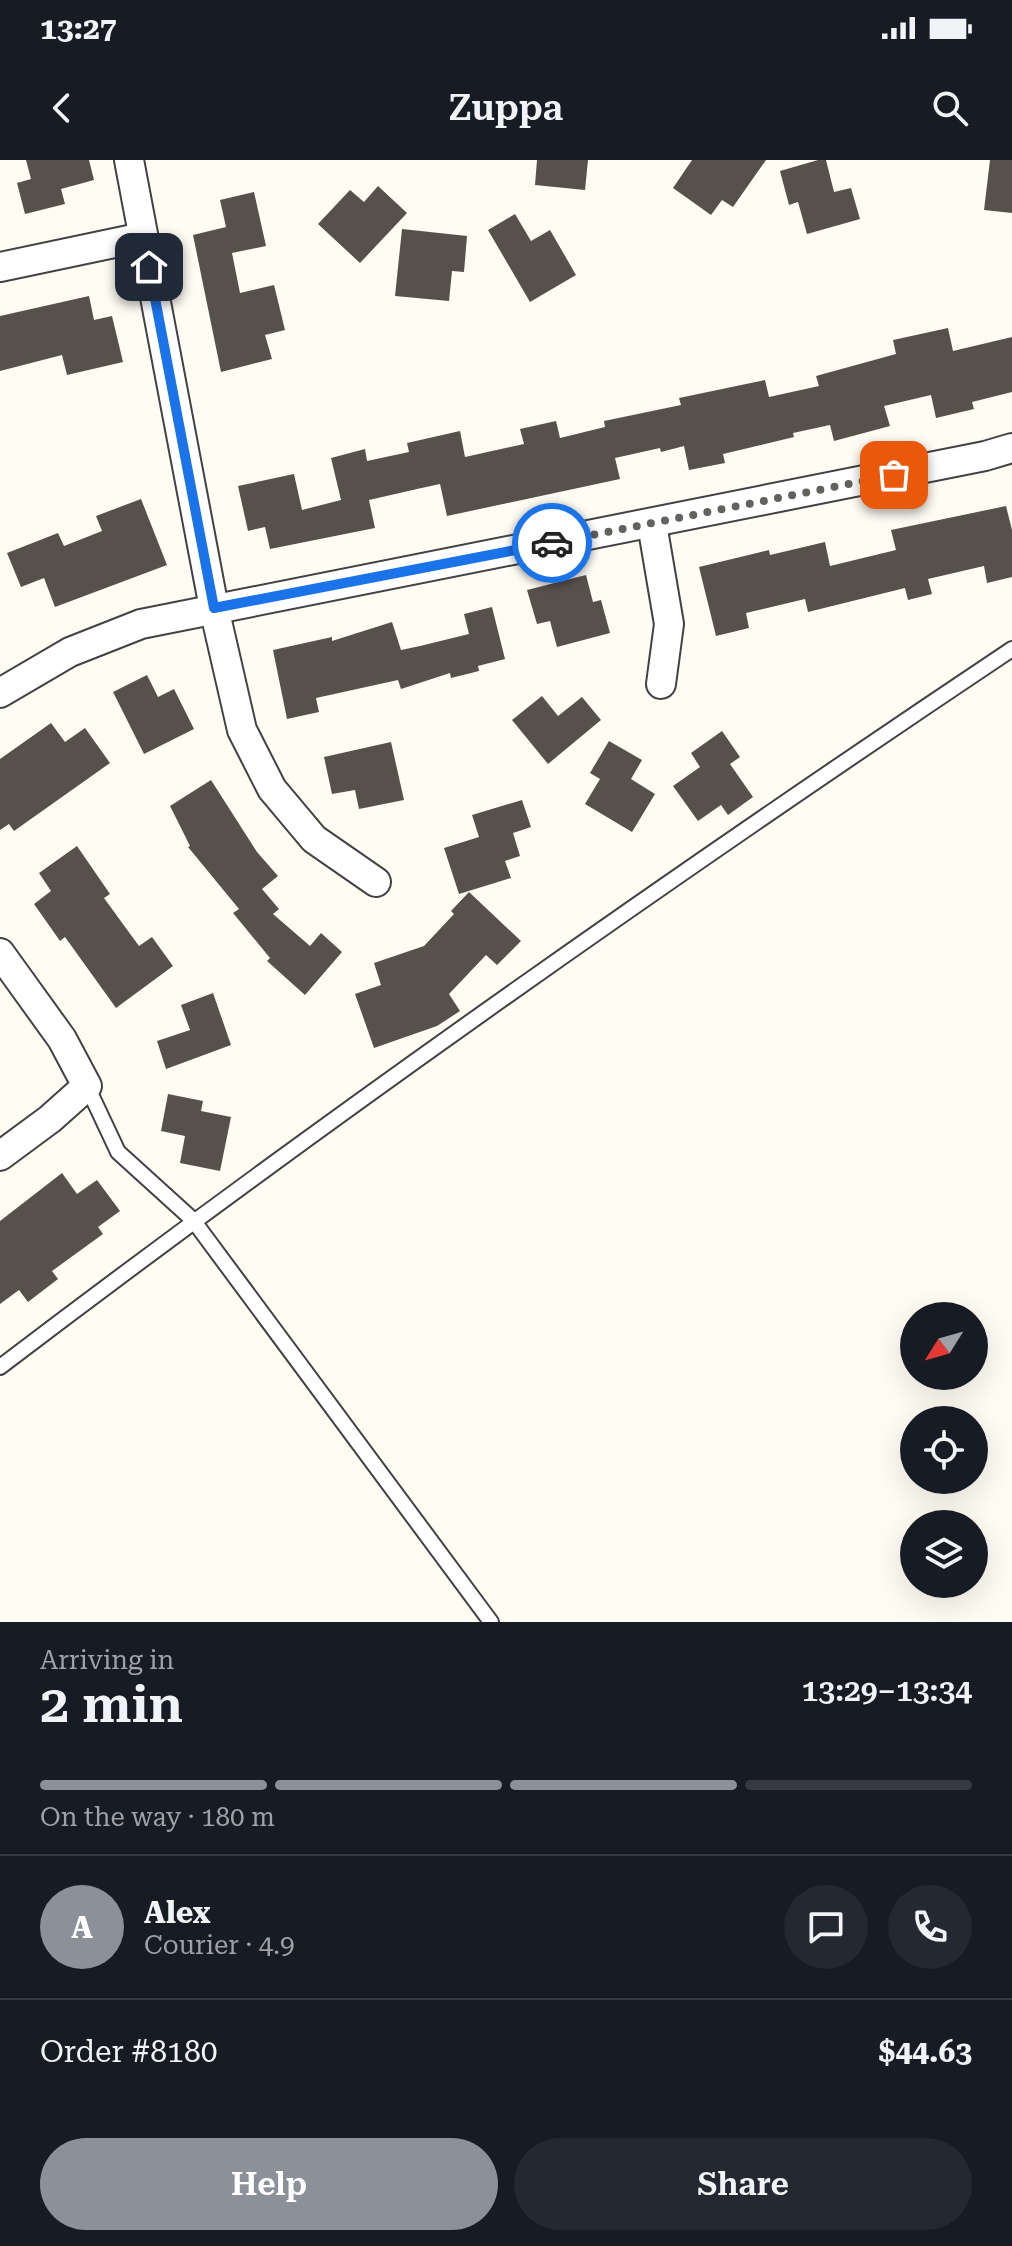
<!DOCTYPE html>
<meta charset="utf-8">
<style>
body{margin:0;font-family:"Roboto Serif",serif;background:#242831;color:#f1f3f6;height:100vh;display:flex;flex-direction:column;font-size:30px;white-space:nowrap}
*{box-sizing:border-box;margin:0}
p{font-size:26px;color:#9ea1a6}
.icon{flex:none;width:44px;height:44px;fill:none;stroke:currentColor;stroke-width:2;stroke-linecap:round;stroke-linejoin:round}
.map{position:relative;height:1462px;overflow:hidden}
.sheet{display:flex;flex-direction:column;background:#171b24;flex:1}
.sheet>*{flex:none}
.needle{width:52px;rotate:233deg}
.buttons{position:absolute;left:900px;top:1142px;display:grid;gap:16px}
.buttons a{display:grid;place-items:center;width:88px;height:88px;border-radius:50%;background:#171b24;box-shadow:0 8px 32px #0002;font-size:40px}
.pin{position:absolute;display:grid;place-items:center;width:68px;height:68px;color:#fff;margin:-34px;border-radius:16px;box-shadow:0 4px 12px #0006}
.courier{position:absolute;display:grid;place-items:center;width:80px;height:80px;margin:-40px;border:6px solid #1a73e8;border-radius:50%;background:#fff;color:#222;box-shadow:0 2px 10px #0007}
.overview em{font-style:normal;font-weight:600}
.overview div{display:flex;flex-direction:column-reverse}
.overview{display:flex;align-items:center;justify-content:space-between;height:136px;padding:0 40px}
h1{font-size:52px;font-weight:600;line-height:60px}
.bar{display:grid;grid-template-columns:repeat(4,1fr);gap:12px 8px;align-content:center;height:96px;padding:0 40px}
.bar i{height:10px;border-radius:6px;background:#363941}
.bar .current{background:#8c9099}
.bar p{grid-column:span 4}
.line{display:flex;align-items:center;gap:20px;padding:0 40px;border-top:2px solid #363941}
.line div{flex:1}
.round{display:grid;place-items:center;flex:none;width:84px;height:84px;border-radius:42px;background:#242831}
.button{display:flex;gap:16px;margin-top:auto;padding:16px 40px}
.button a{flex:1;height:92px;border-radius:48px;background:#8c9099;color:#fff;font-size:32px;font-weight:600;line-height:92px;text-align:center}
.button a+a{background:#242831;color:#f1f3f6}
.status{display:flex;justify-content:space-between;align-items:center;height:56px;padding:0 40px;background:#171b24;direction:ltr}
.status svg{height:22px;fill:currentColor}
header{display:flex;justify-content:space-between;align-items:center;height:104px;padding:0 40px;background:#171b24;font-size:36px;font-weight:600}
.map>svg:first-child{display:block}
</style>
<div class="status"><b>13:27</b><svg viewBox="0 0 49 12"><path d="M0 12V9h3v3zM5 12V6h3v6zM10 12V3h3v9zM15 12V0h3v12zM26 1h20v11H26zM47 4h2v5h-2z"/></svg></div>
<header><svg class="icon" aria-label="back" viewBox="0 0 24 24"><path d="M15 5l-7 7 7 7"/></svg>Zuppa<svg class="icon" aria-label="search" viewBox="0 0 24 24"><circle cx="10" cy="10" r="6"/><path d="M15 15l6 6"/></svg></header>
<div class="map">
<svg width="1012" height="1462" viewBox="0 0 1012 1462">
<rect width="100%" height="100%" fill="#fefcf3"/>
<!-- building -->
<g fill="#57514c">
<polygon points="26,0 89,0 94,20 61,29 65,44 25,54 17,23 31,19"/>
<polygon points="537,0 588,0 585,30 535,25"/>
<polygon points="692,0 766,0 733,47 722,40 711,55 673,28"/>
<polygon points="818,0 826,0 834,32 851,28 860,59 807,74 798,42 789,45 780,11"/>
<polygon points="990,0 1012,0 1012,53 984,50"/>
<polygon points="378,26 407,53 360,103 318,64 350,30 364,42"/>
<polygon points="254,32 266,86 232,93 240,133 274,125 285,170 265,175 272,199 221,212 193,75 226,67 220,40"/>
<polygon points="515,54 531,81 550,70 576,115 530,142 488,70"/>
<polygon points="402,69 467,76 464,112 452,111 449,141 395,136"/>
<polygon points="89,136 94,160 112,156 123,202 67,215 62,195 0,211 0,156"/>
<polygon points="948,168 953,191 1012,177 1012,232 972,242 974,249 936,258 931,235 884,246 890,266 834,281 830,265 793,273 794,277 723,294 725,303 689,310 684,286 661,292 660,288 615,298 620,319 447,356 440,324 417,329 369,340 375,368 270,389 265,367 248,371 238,326 294,314 302,350 341,340 331,298 365,289 367,301 409,292 407,283 460,271 465,297 524,284 520,269 556,261 560,278 605,267 604,261 681,245 679,238 765,220 769,237 819,226 816,216 896,194 893,180"/>
<polygon points="141,339 167,405 55,447 44,418 21,427 7,393 58,373 64,386 102,371 96,356"/>
<polygon points="1006,346 1012,370 1012,417 987,423 984,406 928,419 932,434 908,440 905,428 808,452 805,439 746,453 749,468 716,476 699,407 769,390 770,395 825,382 830,406 896,390 891,370"/>
<polygon points="586,415 593,442 601,440 610,473 557,487 550,461 537,464 527,430"/>
<polygon points="492,447 505,499 478,506 479,511 451,518 450,513 401,529 398,520 316,538 319,552 287,559 273,490 332,477 332,481 392,462 401,490 420,486 469,474 464,454"/>
<polygon points="147,515 158,537 174,529 194,569 144,594 113,532"/>
<polygon points="542,536 558,556 582,537 601,560 548,604 512,560"/>
<polygon points="51,563 65,582 85,568 110,603 14,671 9,664 0,670 0,599"/>
<polygon points="722,571 740,597 730,604 753,637 728,655 721,645 698,661 673,626 700,607 691,593"/>
<polygon points="609,581 642,600 631,619 655,634 632,672 585,644 600,619 590,613"/>
<polygon points="391,582 404,640 359,649 355,630 332,634 324,597"/>
<polygon points="211,620 257,692 278,716 262,729 279,749 273,754 310,786 321,773 342,792 305,835 267,801 270,798 233,753 239,749 188,687 190,686 170,646"/>
<polygon points="522,640 531,667 513,673 520,696 505,701 511,718 459,734 444,688 479,677 472,655"/>
<polygon points="77,686 110,734 104,738 139,786 152,777 173,806 116,848 65,777 60,781 34,744 51,731 39,713"/>
<polygon points="469,732 521,781 497,805 486,795 449,834 460,851 437,866 374,888 355,834 381,825 374,803 424,786 454,754 451,751"/>
<polygon points="213,833 231,885 166,909 157,881 190,870 181,845"/>
<polygon points="168,934 203,941 201,951 231,957 220,1011 180,1003 185,976 161,971"/>
<polygon points="62,1013 77,1034 97,1020 120,1051 98,1067 103,1074 52,1111 58,1119 28,1142 19,1130 0,1144 0,1061"/>
</g>
<g fill="none" stroke-linecap="round" stroke-linejoin="round">
<!-- lane casing -->
<g stroke="#424242" stroke-width="18">
<g id="lane">
<polyline points="87,926 118,992 193,1060 491,1462"/>
<path d="M0,1207C329,957 668,719 1012,489"/>
</g>
</g>
<!-- street casing -->
<g stroke="#424242" stroke-width="32">
<g id="street">
<polyline points="129,0 214,448 242,570 272,629 314,679 376,722"/>
<polyline points="0,107 143,77"/>
<polyline points="652,364 669,464 661,524"/>
<polyline points="0,533 70,492 141,464 985,296 1012,288"/>
<polyline points="0,793 62,879 87,926 50,959 0,996"/>
</g>
</g>
<!-- lane -->
<use href="#lane" stroke="#fff" stroke-width="14"/>
<!-- street -->
<use href="#street" stroke="#fff" stroke-width="28"/>
</g>
<g fill="none" stroke-linecap="round" stroke-linejoin="round">
<!-- done -->
<polyline stroke="#63625f" stroke-width="8" stroke-dasharray="0 14.4" points="552,383 894,315"/>
<!-- route -->
<polyline stroke="#1a73e8" stroke-width="10" points="149,107 214,448 552,383"/>
</g>
</svg>
<div class="buttons">
<a><svg class="needle" viewBox="-14 -14 28 28"><path d="M0-13l5 13h-10z" fill="#e53935"/><path d="M0 13l5-13h-10z" fill="#9ea1a6"/></svg></a>
<a><svg class="icon" aria-label="locate" viewBox="0 0 24 24"><circle cx="12" cy="12" r="6"/><path d="M12 2v4M12 18v4M2 12h4M18 12h4"/></svg></a>
<a><svg class="icon" aria-label="layers" viewBox="0 0 24 24"><path d="M12 4l9 5-9 5-9-5zM3 14l9 5 9-5"/></svg></a>
</div>
<div class="pin" style="left:894px;top:315px;background:#ea580c"><svg class="icon" aria-label="bag" viewBox="0 0 24 24"><path d="M5 8h14l-1 12H6zM9 8a3 3 0 0 1 6 0"/></svg></div>
<div class="pin" style="left:149px;top:107px;background:#1f2937"><svg class="icon" aria-label="home" viewBox="0 0 24 24"><path d="M3 11l9-7 9 7M6 9v11h12V9"/></svg></div>
<div class="courier" style="left:552px;top:383px"><svg class="icon" aria-label="car" viewBox="0 0 24 24"><path d="M5 17H2v-5l4-1 3-4h7l3 4 3 1v5h-3M9 17h6M6 11h13"/><circle cx="7" cy="17" r="2"/><circle cx="17" cy="17" r="2"/></svg></div>
</div>
<section class="sheet">
<div class="overview"><div><h1>2 min</h1><p>Arriving in</p></div><em>13:29–13:34</em></div>
<div class="bar"><i class="current"></i><i class="current"></i><i class="current"></i><i></i><p>On the way · 180 m</p></div>
<div class="line" style="height:144px"><b class="round" style="background:#8c9099;color:#fff">A</b><div><b>Alex</b><p>Courier · 4.9</p></div><a class="round"><svg class="icon" aria-label="chat" viewBox="0 0 24 24"><path d="M4 5h16v11H9l-5 4z"/></svg></a><a class="round"><svg class="icon" aria-label="phone" viewBox="0 0 24 24"><path d="M5 4h4l2 5-3 2q2 4 5 5l2-3 5 2v4C11 20 4 13 5 4z"/></svg></a></div>
<div class="line" style="height:104px"><div>Order #8180</div><b>$44.63</b></div>
<div class="button"><a>Help</a><a>Share</a></div>
</section>
